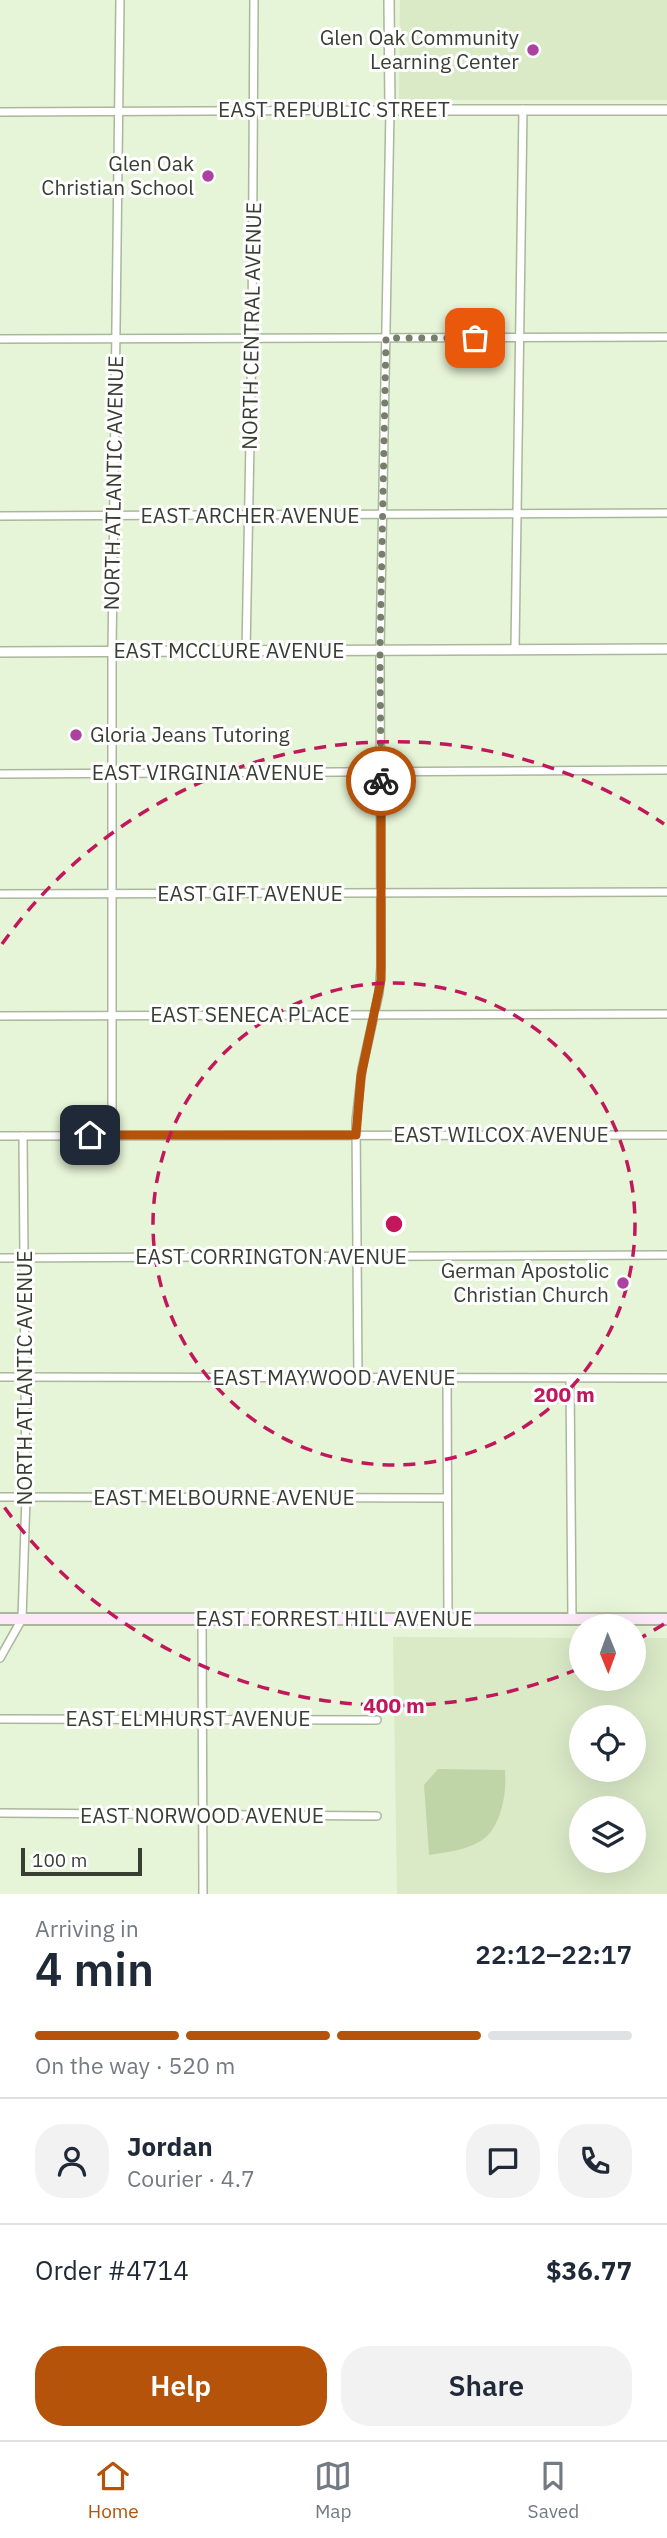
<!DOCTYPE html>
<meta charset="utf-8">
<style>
body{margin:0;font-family:"IBM Plex Sans",sans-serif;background:#f2f2f3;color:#1f2937;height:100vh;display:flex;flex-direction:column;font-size:26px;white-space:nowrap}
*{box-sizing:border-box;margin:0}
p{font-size:23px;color:#747a83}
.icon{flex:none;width:38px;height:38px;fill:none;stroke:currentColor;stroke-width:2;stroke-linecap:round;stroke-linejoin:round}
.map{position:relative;height:1894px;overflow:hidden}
.panel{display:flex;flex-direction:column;background:#fff;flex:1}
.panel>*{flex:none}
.needle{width:46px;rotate:179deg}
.buttons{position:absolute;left:569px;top:1614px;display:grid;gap:14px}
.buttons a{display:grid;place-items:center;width:77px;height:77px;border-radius:50%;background:#fff;box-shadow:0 7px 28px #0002;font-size:35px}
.scale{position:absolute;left:21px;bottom:18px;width:121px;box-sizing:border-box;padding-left:7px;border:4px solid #393e33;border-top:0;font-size:19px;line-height:24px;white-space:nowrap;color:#393e33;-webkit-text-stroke:5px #fff;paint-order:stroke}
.pin{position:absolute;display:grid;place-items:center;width:60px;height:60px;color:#fff;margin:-30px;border-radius:14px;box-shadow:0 4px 10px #0006}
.courier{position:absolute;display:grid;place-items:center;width:70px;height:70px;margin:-35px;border:5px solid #b45309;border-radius:50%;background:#fff;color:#222;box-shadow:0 2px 9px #0007}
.head em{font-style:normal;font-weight:600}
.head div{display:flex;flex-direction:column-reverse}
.head{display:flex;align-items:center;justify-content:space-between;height:119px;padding:0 35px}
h1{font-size:46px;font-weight:600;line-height:52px}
.bar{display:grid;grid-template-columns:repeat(4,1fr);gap:10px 7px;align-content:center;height:84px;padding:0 35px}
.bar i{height:9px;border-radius:5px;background:#e0e1e3}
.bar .selected{background:#b45309}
.bar p{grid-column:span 4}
.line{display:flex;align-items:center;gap:18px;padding:0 35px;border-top:2px solid #e0e1e3}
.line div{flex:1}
.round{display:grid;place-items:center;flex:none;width:74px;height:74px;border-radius:28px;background:#f2f2f3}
.cta{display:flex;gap:14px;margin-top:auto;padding:14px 35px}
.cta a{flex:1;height:80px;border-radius:28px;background:#b45309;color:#fff;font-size:28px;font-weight:600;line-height:80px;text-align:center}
.cta a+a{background:#f2f2f3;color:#1f2937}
.dock{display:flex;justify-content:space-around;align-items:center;height:98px;border-top:2px solid #e0e1e3;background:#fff;font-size:19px;color:#747a83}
.dock a{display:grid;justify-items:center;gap:4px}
.dock .selected{color:#b45309}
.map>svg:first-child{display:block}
</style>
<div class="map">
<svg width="667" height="1894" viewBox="0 0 667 1894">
<rect width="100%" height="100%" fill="#e6f4d7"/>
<!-- built -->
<g fill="#daeac7" fill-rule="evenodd">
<polygon points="400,0 667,0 667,100 399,100"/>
<path d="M393,1637L581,1638V1678H634V1638H667V1894H397ZM581,1717H634V1769H581ZM581,1808H634V1860H581Z"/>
</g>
<!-- green -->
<path fill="#c0d5a7" d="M438,1769L505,1770C507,1791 502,1822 486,1837C471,1850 447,1852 429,1855L424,1785Z"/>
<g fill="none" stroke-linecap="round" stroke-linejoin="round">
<!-- minor casing -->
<g stroke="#aab79c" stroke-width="10">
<g id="minor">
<polyline points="0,112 390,110 380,651 381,966 379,993 362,1069 356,1121 358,1377"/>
<polyline points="0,339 667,337"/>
<polyline points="0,516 667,513"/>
<polyline points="515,650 523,109"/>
<polyline points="246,651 252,338 254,0"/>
<polyline points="0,774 667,770"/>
<polyline points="0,894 667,892"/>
<polyline points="0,1016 667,1014"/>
<polyline points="112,1135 112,652 120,0"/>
<polyline points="0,1136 667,1135"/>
<polyline points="0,1258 667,1255"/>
<polyline points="0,1377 667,1378"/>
<polyline points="447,1378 448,1619"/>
<polyline points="570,1378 572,1619"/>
<polyline points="0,1497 447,1498"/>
<polyline points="202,1619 203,1894"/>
<polyline points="0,1658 22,1619 26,1497 23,1136"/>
<polyline points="0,1719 377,1720"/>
<polyline points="0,1813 377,1816"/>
</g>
</g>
<!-- tertiary casing -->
<g stroke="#aab79c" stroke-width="12">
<g id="tertiary">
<polyline points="389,0 390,110 667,110"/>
<polyline points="0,652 667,649"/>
</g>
</g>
<!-- secondary casing -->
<g stroke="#aab79c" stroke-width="14">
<polyline id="secondary" points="0,1619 667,1619"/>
</g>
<!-- minor -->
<use href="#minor" stroke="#fff" stroke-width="7"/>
<!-- tertiary -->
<use href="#tertiary" stroke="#fff" stroke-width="9"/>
<!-- secondary -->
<use href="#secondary" stroke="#fde8f9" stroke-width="10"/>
</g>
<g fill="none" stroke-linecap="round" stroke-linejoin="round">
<!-- done -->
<polyline stroke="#767e6c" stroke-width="7" stroke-dasharray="0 12.6" points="381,781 380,651 386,338 475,338"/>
<!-- route -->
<polyline stroke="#b45309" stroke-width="9" points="90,1135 356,1135 361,1076 381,980 381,781"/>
</g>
<!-- distance rings -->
<g fill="none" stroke="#c2185b" stroke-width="3.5" stroke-dasharray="12 9">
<circle cx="394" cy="1224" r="241"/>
<path d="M664 1624A482 482 0 0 1 635 1641M578 1669A482 482 0 0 1 2 1504M2 944A482 482 0 0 1 664 824"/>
</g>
<!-- markers -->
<g fill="#ad41a1" stroke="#fff" stroke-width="2.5">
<circle cx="533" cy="50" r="7"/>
<circle cx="208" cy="176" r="7"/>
<circle cx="76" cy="735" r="7"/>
<circle cx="623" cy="1283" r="7"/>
</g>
<g text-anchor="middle" stroke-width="6" stroke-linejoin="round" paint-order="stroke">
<!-- poi labels -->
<g font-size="21" fill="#393e33" stroke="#fff" text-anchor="end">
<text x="519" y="45">Glen Oak Community<tspan x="519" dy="24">Learning Center</tspan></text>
<text x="194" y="171">Glen Oak<tspan x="194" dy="24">Christian School</tspan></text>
<text x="90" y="742" text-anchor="start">Gloria Jeans Tutoring</text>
<text x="609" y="1278">German Apostolic<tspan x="609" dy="24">Christian Church</tspan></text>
</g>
<!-- street labels -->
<g font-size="21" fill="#393e33" stroke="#fff">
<text x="334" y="117">EAST REPUBLIC STREET</text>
<text transform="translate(252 326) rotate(-89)" y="7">NORTH CENTRAL AVENUE</text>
<text transform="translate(114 483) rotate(-89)" y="7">NORTH ATLANTIC AVENUE</text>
<text x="250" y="523">EAST ARCHER AVENUE</text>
<text x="229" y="658">EAST MCCLURE AVENUE</text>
<text x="208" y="780">EAST VIRGINIA AVENUE</text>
<text x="250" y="901">EAST GIFT AVENUE</text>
<text x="250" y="1022">EAST SENECA PLACE</text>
<text x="501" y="1142">EAST WILCOX AVENUE</text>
<text x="271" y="1264">EAST CORRINGTON AVENUE</text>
<text transform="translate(25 1378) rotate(-90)" y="7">NORTH ATLANTIC AVENUE</text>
<text x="334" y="1385">EAST MAYWOOD AVENUE</text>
<text x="224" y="1505">EAST MELBOURNE AVENUE</text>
<text x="334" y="1626">EAST FORREST HILL AVENUE</text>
<text x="188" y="1726">EAST ELMHURST AVENUE</text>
<text x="202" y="1823">EAST NORWOOD AVENUE</text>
</g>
</g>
<circle cx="394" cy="1224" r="10" fill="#c2185b" stroke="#fff" stroke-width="3.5"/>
<g font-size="21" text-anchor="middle" font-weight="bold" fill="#c2185b" stroke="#fff" stroke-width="6" stroke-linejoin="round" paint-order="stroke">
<text x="564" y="1402">200 m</text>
<text x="394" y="1713">400 m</text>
</g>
</svg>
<div class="buttons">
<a><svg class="needle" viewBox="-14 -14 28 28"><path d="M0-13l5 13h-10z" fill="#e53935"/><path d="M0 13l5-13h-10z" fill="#747a83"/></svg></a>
<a><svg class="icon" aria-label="locate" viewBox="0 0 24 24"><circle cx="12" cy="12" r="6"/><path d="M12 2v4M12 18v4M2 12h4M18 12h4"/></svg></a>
<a><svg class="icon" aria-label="layers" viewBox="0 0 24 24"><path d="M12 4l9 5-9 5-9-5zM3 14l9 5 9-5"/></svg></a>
</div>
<div class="scale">100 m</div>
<div class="pin" style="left:475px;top:338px;background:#ea580c"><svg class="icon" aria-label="bag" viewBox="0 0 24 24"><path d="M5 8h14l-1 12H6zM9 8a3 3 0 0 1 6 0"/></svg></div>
<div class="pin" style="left:90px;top:1135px;background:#1f2937"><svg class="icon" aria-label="home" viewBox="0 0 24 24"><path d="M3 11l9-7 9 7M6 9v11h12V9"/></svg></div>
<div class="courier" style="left:381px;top:781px"><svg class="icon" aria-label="bike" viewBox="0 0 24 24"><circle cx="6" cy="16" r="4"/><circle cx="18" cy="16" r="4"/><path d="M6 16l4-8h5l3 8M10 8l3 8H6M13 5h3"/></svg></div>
</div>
<section class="panel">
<div class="head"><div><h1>4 min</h1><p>Arriving in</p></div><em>22:12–22:17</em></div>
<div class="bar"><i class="selected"></i><i class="selected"></i><i class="selected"></i><i></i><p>On the way · 520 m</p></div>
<div class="line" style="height:126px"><a class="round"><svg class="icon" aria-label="person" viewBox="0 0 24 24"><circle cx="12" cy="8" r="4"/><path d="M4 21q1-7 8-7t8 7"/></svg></a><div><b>Jordan</b><p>Courier · 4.7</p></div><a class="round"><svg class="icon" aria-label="chat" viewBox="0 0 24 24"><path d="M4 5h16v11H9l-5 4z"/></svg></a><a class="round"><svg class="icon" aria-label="phone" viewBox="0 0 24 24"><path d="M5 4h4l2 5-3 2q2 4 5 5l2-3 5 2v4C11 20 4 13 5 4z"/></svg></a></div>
<div class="line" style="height:91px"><div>Order #4714</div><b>$36.77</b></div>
<div class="cta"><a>Help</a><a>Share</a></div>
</section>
<nav class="dock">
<a class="selected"><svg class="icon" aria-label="home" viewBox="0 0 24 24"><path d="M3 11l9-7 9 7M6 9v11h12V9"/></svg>Home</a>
<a><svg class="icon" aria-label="map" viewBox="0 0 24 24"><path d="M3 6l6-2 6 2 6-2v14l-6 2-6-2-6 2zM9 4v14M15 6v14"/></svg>Map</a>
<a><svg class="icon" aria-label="saved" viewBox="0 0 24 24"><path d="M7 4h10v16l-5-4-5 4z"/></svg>Saved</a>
</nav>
